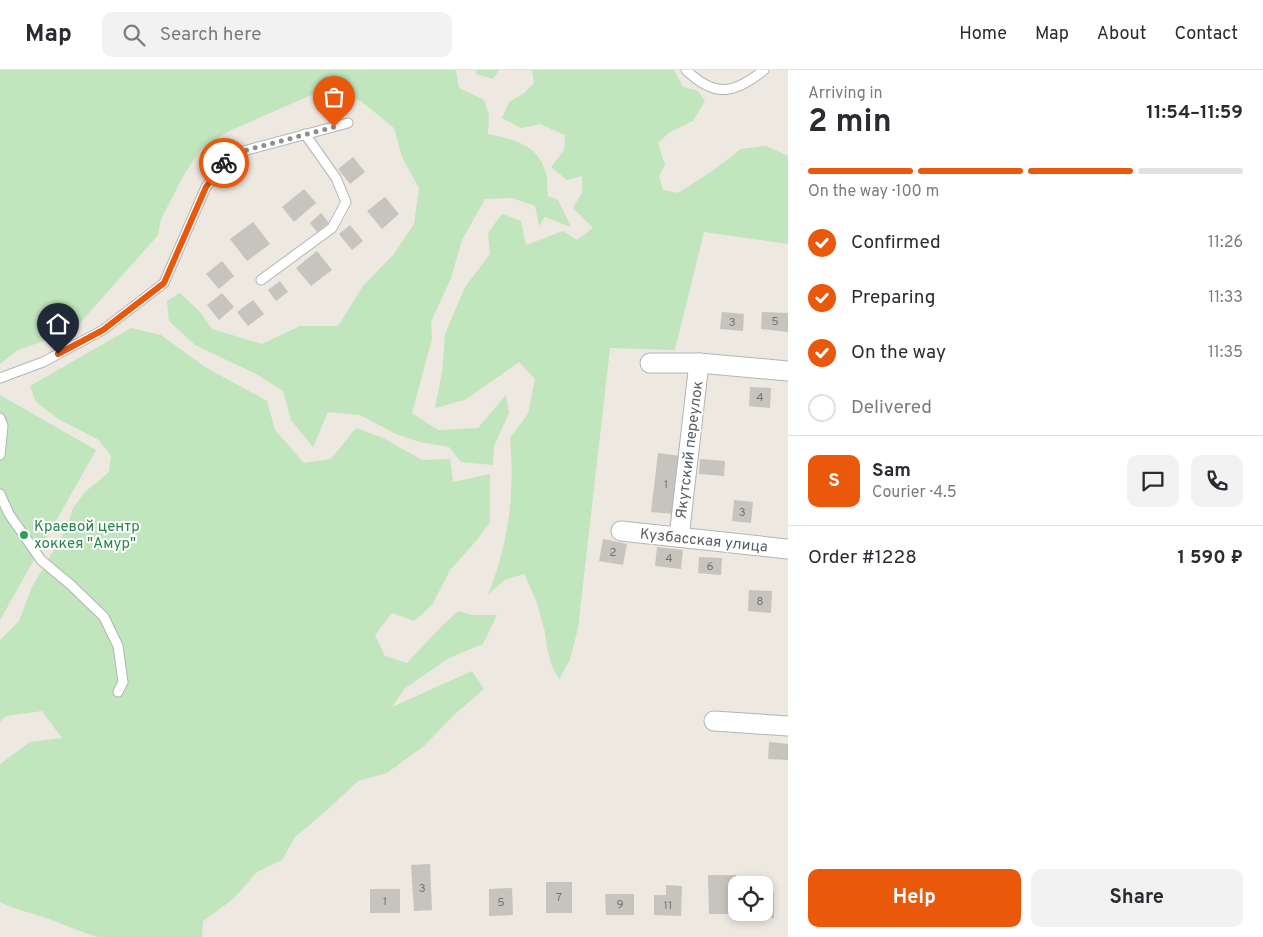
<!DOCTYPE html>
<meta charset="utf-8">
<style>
body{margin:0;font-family:Overpass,sans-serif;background:#f2f2f3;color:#2b2b33;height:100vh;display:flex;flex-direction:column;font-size:19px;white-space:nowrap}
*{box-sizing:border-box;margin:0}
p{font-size:16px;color:#7c7c81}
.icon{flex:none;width:28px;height:28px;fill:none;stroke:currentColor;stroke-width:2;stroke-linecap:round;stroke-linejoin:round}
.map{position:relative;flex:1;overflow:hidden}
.details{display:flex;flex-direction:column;background:#fff;width:475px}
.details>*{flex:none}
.tools{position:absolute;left:728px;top:806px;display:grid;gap:10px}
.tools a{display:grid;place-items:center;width:45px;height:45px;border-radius:10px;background:#fff;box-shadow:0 2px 8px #0003;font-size:25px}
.pin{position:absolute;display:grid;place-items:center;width:42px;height:42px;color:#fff;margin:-51px -21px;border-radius:50% 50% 50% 0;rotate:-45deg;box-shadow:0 0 5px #0007}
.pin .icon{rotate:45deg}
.courier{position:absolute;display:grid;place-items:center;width:50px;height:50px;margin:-25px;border:4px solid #ea580c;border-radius:50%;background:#fff;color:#222;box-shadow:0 1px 6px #0007}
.head em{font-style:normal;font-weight:700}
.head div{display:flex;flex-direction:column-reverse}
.head{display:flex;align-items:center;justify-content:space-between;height:85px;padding:0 20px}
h1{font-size:32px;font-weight:700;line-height:38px}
.bar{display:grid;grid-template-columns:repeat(4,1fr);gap:8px 5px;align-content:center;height:60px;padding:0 20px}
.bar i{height:6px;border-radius:4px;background:#e1e1e2}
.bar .current{background:#ea580c}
.bar p{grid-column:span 4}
.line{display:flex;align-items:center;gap:12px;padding:0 20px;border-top:1px solid #e1e1e2}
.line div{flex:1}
.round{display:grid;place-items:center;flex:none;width:52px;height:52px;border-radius:10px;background:#f2f2f3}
ol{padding:0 20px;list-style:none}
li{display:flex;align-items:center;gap:15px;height:55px}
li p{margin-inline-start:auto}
li .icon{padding:5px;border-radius:50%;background:#ea580c;color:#fff;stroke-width:4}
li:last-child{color:#7c7c81}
li i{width:28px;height:28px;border:2px solid #e1e1e2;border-radius:50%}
.button{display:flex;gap:10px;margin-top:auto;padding:10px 20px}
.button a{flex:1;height:58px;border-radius:10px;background:#ea580c;color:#fff;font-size:20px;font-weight:700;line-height:58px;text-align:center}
.button a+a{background:#f2f2f3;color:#2b2b33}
header{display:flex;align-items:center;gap:30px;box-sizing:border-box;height:70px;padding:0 25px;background:#fff;border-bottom:1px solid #e1e1e2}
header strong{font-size:24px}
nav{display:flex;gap:28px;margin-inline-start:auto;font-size:18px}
.search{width:350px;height:45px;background:#f2f2f3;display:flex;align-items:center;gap:12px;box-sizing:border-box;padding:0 18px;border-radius:10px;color:#7c7c81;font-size:19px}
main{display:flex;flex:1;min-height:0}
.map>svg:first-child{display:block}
</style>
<header>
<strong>Map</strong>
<div class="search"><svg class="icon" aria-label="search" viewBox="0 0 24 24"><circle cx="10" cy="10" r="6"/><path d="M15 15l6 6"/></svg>Search here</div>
<nav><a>Home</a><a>Map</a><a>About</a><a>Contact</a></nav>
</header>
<main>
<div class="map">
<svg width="788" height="867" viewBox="0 0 788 867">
<rect width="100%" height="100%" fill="#ede8e0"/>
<!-- green -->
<g fill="#c1e5bc">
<path d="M0,0H456L459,18L484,30L489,45L488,64C514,70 537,73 546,103C548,110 547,119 548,126L558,130L571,157L545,147L539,156L535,136L512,128L485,129L462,170L451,208L431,252L432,269L412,343L438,360L478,358L506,325L509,343L494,376L493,395L461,392L449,377L420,372L396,364L360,345L328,342L313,377L291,350L283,321L256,304L195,275L169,251L167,231L180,223L200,242L212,259L262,274L300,256H338L363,216L394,184L414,154L419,118L402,87L394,58L361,31L325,19L229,61L201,79L185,103L161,149L158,165L80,253L52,268L18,280L0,294Z"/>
<polygon points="476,0 499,0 493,9 476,4"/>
<path d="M532,0H674L683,17L698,21L705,31L693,51L670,62L658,73L665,95L659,106L663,120L678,123L711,102L741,79L766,76L788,86V174L704,162L675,280L610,278L578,558L570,590L559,609L552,596L547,578L545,562L536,530L524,504L504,510L488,525C509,472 515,424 510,368L528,344L535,309L519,292L465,330L435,338L442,302L445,264L465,217L490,184L488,163L502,144L521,151L526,175L563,161L577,170L593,158L573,138L582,123V106L567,110L551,97L564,80L565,65L540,54L521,58L502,48L509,32L524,23L534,13Z"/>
<path d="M131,258L161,265L205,297L267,331L275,360L304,393L331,389L356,358L383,368L422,390L450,389L453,412L490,404V452L477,470L450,500L432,535L414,551L392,543L375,565L385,586L407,593L439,559L458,541L473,545H497L483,574L449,588L404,619L392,637L472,601L484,619L454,645L424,676L387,703L358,711L326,741L295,767L282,790L257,802L233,829L203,851L202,867H98C81,862 66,855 49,849C32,843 16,840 0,832V694L30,672L62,668L42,641L6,646L0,652V570L19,551L32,517L66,460L73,438L85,422L109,402L111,386L99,370L60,350L36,332L30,316Z"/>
<polygon points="0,325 96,380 0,550"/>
</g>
<!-- building -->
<g fill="#c7c3bd">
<polygon points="353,87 365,102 350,114 338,99"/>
<polygon points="304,119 316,133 294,152 282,137"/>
<polygon points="385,127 399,144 382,159 367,141"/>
<polygon points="321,143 329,153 317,162 310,153"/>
<polygon points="253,152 270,174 247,191 230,169"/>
<polygon points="350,155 363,171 352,180 339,164"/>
<polygon points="317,181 332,200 311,216 296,198"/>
<polygon points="222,191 234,206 219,219 206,204"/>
<polygon points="280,211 288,222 276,231 268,220"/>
<polygon points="222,223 234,237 219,250 207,235"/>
<polygon points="253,230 264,244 248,256 237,242"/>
<polygon points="722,242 744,244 743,261 720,259"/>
<polygon points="762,242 788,243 788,262 761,259"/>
<polygon points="750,317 771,318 770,338 749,336"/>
<polygon points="658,383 681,386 675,444 651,442"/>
<polygon points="700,389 725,391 724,406 699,404"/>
<polygon points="734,430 753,432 751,453 732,451"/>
<polygon points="603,469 627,474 623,495 599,491"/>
<polygon points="657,477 683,480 681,499 655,496"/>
<polygon points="699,487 722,488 721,505 698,503"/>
<polygon points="749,520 772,521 771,543 748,541"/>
<polygon points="769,672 788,674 788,690 768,689"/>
<polygon points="430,794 432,840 414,841 411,795"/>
<polygon points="708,805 736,805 736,844 709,844"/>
<rect x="546" y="812" width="26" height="31"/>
<polygon points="666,815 682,816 681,846 654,845 654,825 666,825"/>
<polygon points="512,818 513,845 489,846 489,819"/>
<rect x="370" y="819" width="30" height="24"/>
<polygon points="764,823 774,823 774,848 749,848 749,842 764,842"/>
<polygon points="605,824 634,824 634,845 606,845"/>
</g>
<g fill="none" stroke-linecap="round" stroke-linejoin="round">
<!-- lane casing -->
<g stroke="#b1b5b9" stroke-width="11">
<g id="lane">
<path d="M686,0C715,28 734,24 764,0"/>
<polyline points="261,210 332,158 346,132 336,108 305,64"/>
<polyline points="0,308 43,292 103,260 164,213 206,117 232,84 348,53"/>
<polyline points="0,348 3,356 0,385"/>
<polyline points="0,424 9,444 41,490 71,515 104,547 118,576 123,612 118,622"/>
</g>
</g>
<!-- street casing -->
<g stroke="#b1b5b9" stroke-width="21">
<g id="street">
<polyline points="650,293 699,293 788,301"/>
<polyline points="621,461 788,479"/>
<polyline points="679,467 699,293"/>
<polyline points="714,651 788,656"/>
</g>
</g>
<!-- lane -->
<use href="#lane" stroke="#fff" stroke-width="9"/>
<!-- street -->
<use href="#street" stroke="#fff" stroke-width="19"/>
</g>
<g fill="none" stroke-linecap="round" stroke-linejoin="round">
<!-- done -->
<polyline stroke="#8d8e8e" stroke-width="5" stroke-dasharray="0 9" points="224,93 232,84 334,57"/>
<!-- route -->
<polyline stroke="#ea580c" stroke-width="6" points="58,284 103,260 164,213 206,117 224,93"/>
</g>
<!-- markers -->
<circle fill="#2e9e5b" stroke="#fff" stroke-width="2" cx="24" cy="465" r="5"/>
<g text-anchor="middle" stroke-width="4" stroke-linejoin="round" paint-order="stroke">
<!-- number labels -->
<g font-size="12" fill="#747779">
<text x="775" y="255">5</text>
<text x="732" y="256">3</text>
<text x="760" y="331">4</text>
<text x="666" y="418">1</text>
<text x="742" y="446">3</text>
<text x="613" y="486">2</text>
<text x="669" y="492">4</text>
<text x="710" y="500">6</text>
<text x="760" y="535">8</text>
<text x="422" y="822">3</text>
<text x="559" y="831">7</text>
<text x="385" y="835">1</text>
<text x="501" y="836">5</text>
<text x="620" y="838">9</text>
<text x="668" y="839">11</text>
</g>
<!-- street labels -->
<g font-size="15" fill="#595e62" stroke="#fff">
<text transform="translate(689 380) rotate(-83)" y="5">Якутский переулок</text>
<text transform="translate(704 470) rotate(6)" y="5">Кузбасская улица</text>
</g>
<!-- leisure labels -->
<g font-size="15" fill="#27864d" stroke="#fff" text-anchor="start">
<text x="34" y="461">Краевой центр<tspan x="34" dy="17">хоккея "Амур"</tspan></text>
</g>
</g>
</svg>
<div class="tools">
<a><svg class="icon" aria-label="locate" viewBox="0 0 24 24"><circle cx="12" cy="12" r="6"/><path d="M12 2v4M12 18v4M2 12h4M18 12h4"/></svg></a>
</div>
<div class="pin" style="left:334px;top:57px;background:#ea580c"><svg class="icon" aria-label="bag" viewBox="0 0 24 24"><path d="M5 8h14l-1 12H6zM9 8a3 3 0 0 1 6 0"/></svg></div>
<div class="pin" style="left:58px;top:284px;background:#1f2937"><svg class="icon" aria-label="home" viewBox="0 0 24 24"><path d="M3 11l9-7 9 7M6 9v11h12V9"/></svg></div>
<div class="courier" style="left:224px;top:93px"><svg class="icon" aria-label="bike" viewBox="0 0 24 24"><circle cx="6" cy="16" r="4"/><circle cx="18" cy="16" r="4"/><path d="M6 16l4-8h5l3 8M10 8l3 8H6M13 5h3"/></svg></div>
</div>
<section class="details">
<div class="head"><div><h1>2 min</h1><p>Arriving in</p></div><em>11:54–11:59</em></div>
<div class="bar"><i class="current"></i><i class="current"></i><i class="current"></i><i></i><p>On the way · 100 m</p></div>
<ol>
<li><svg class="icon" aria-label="check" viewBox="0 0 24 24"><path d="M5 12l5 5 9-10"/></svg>Confirmed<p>11:26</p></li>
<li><svg class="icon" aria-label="check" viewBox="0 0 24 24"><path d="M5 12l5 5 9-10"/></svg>Preparing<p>11:33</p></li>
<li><svg class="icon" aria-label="check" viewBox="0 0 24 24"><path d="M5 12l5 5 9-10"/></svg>On the way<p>11:35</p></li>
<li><i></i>Delivered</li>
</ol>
<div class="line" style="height:90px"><b class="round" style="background:#ea580c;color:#fff">S</b><div><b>Sam</b><p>Courier · 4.5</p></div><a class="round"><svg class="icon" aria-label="chat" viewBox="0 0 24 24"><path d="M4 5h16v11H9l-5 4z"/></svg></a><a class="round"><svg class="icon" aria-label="phone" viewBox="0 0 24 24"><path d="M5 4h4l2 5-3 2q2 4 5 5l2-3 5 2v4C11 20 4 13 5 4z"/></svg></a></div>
<div class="line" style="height:65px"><div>Order #1228</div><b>1 590 ₽</b></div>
<div class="button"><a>Help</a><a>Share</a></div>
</section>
</main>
